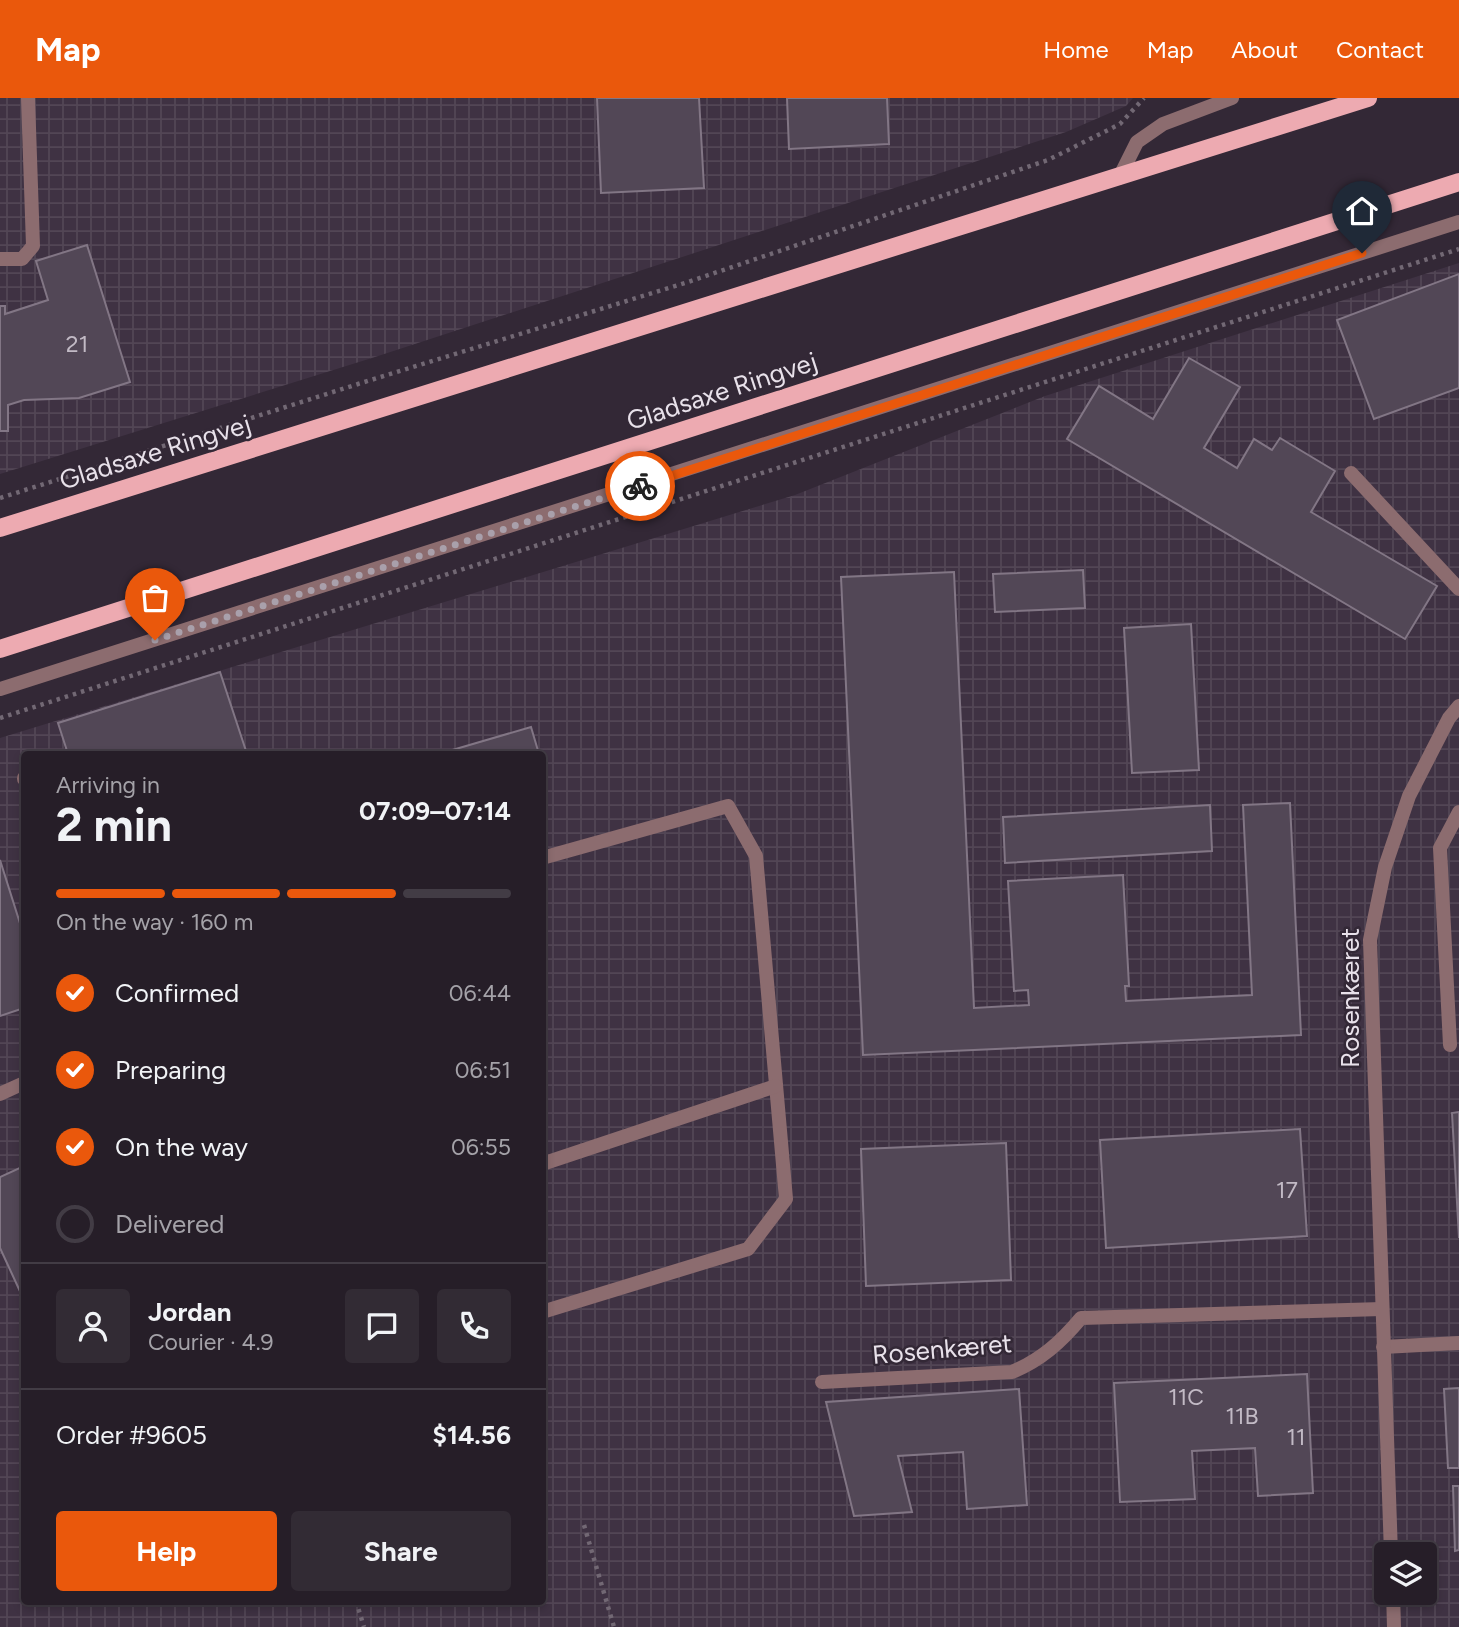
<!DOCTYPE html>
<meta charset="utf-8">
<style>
body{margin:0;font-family:Figtree,sans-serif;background:#322b34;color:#f1f3f6;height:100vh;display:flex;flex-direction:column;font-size:26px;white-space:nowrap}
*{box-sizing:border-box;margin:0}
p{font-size:23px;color:#a4a2a8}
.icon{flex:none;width:38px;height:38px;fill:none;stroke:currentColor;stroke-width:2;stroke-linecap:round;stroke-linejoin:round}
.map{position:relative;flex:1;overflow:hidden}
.drawer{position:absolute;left:21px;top:653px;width:525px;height:854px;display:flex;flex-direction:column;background:#261e28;border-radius:7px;box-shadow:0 4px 10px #0003,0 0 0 2px #423c45}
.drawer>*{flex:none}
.controls{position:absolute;left:1374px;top:1444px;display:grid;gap:14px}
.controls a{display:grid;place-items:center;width:63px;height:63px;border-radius:7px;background:#261e28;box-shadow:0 4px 10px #0003,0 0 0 2px #423c45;font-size:35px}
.pin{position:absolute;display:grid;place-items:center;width:60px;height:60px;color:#fff;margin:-72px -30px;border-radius:50% 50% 50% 0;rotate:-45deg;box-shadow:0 0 7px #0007}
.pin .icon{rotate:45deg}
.courier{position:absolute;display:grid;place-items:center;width:70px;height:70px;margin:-35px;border:5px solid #ea580c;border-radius:50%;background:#fff;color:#222;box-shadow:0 2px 9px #0007}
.summary em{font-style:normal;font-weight:700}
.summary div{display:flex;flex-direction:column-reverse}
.summary{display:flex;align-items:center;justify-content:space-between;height:119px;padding:0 35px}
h1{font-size:46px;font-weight:700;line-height:52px}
.bar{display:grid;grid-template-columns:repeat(4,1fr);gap:10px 7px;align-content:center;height:84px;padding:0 35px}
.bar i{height:9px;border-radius:5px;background:#423c45}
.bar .active{background:#ea580c}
.bar p{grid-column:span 4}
.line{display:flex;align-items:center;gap:18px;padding:0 35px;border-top:2px solid #423c45}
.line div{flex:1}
.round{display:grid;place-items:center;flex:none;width:74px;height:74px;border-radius:7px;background:#322b34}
ol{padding:0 35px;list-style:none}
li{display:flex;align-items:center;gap:21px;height:77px}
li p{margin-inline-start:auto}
li .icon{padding:7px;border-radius:50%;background:#ea580c;color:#fff;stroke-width:4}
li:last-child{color:#a4a2a8}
li i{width:38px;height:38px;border:4px solid #423c45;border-radius:50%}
.button{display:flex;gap:14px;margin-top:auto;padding:14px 35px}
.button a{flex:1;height:80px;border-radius:7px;background:#ea580c;color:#fff;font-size:28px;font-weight:700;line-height:80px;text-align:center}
.button a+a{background:#322b34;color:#f1f3f6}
header{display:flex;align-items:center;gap:42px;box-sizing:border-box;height:98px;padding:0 35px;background:#ea580c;color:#fff}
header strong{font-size:33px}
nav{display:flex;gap:38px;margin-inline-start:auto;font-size:24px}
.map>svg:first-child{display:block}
</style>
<header>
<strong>Map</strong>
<nav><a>Home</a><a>Map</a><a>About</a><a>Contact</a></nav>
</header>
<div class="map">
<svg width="1459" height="1529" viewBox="0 0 1459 1529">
<defs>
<pattern id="industrial-grid" width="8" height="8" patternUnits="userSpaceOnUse" patternTransform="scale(1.75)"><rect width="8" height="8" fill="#3f3243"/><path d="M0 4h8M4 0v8" fill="none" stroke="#524655"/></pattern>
</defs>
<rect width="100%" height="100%" fill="#332836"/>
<!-- industrial -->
<g fill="url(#industrial-grid)" fill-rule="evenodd">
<polygon points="0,0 1133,0 1126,8 1066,34 375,259 0,376"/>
<path d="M1459,165V1529H0V640L795,397L1045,298ZM24,656H542V1503H24ZM1386,1456H1424V1494H1386Z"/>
</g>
<!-- building -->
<g fill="#524756" stroke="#827685" stroke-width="2">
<polygon points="597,0 699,0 704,90 601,95"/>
<polygon points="787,0 887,0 889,46 789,51"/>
<polygon points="87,147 130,284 79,300 24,302 8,307 8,333 0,333 0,208 5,208 5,216 48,202 36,163"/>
<polygon points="1459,176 1459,290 1374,321 1337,222"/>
<polygon points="1189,260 1240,289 1204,350 1237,370 1254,341 1272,352 1280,340 1335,373 1311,414 1437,488 1405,541 1067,341 1099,288 1153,321"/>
<polygon points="1083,472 1085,510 995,514 993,476"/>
<polygon points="954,474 974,910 1029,907 1028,892 1014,893 1008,783 1123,777 1129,888 1125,888 1126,903 1252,897 1243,707 1290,705 1301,937 863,957 841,479"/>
<polygon points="1191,526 1199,672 1132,675 1124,530"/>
<polygon points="220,574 247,656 68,656 58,625"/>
<polygon points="531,629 539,656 442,656 442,655"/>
<polygon points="1210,707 1212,753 1005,765 1003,719"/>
<polygon points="0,762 24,838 24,910 0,918"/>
<polygon points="1459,1014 1459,1140 1452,1015"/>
<polygon points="1300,1031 1307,1138 1106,1150 1100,1042"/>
<polygon points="1006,1045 1011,1182 866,1188 861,1051"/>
<polygon points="24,1068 24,1202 0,1150 0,1079"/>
<polygon points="1307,1276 1313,1395 1258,1398 1255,1350 1192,1353 1195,1401 1120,1404 1114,1285"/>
<polygon points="1459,1290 1459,1370 1448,1370 1444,1291"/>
<polygon points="1019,1291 1027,1407 967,1411 963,1354 898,1358 912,1414 854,1418 826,1304"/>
<polygon points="1453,1388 1459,1388 1459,1452 1455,1453"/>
</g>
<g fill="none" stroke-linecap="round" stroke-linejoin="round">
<!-- path -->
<g stroke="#726874" stroke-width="4.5" stroke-dasharray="3.5 5" stroke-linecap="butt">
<polyline points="0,400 358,286 685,185 1048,62 1120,26 1144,0"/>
<polyline points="0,620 1459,151"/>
<polyline points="584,1427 614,1529"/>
<polyline points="356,1503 364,1529"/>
</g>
<!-- lane -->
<g stroke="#8c6c6f" stroke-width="14">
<polyline points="1119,80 1137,44 1163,26 1232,0"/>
<polyline points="0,161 22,161 33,148 28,0"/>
<polyline points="1351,375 1459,491"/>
<polyline points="0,591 1459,124"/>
<polyline points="24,680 24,681"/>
<polyline points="542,760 728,708 756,758 786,1101 748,1151 542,1214"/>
<polyline points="1450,947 1440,750 1459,714"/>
<polyline points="542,1066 776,988"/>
</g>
<!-- street -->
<g stroke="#8c6c6f" stroke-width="14">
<polyline points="0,996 24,985"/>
<polyline points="1383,1249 1459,1245"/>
<path d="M822,1284L1012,1274C1041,1262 1061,1244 1081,1220L1382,1211"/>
<polyline points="1391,1456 1370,842 1385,769 1409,698 1449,620 1459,608"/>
<polyline points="1393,1494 1394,1529"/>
</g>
<!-- primary -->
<g stroke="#edaab1" stroke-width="18">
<polyline points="0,430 1368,0"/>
<polyline points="0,551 1459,84"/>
</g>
</g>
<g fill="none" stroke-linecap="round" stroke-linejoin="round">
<!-- done -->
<polyline stroke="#a9a0ab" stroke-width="7" stroke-dasharray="0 12.6" points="155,542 640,388"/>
<!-- route -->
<polyline stroke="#ea580c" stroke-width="9" points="640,388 1362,155"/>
</g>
<g text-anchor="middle" stroke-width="5" stroke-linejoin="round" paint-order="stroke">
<!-- number labels -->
<g font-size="23" fill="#c2bac5">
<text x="77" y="254">21</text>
<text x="1287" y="1100">17</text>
<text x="1186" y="1307">11C</text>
<text x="1242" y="1326">11B</text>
<text x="1296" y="1347">11</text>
</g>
<!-- street labels -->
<g font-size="26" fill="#e8e1ea" stroke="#332836">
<text transform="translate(722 293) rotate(-18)" y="9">Gladsaxe Ringvej</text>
<text transform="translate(155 354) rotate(-17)" y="9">Gladsaxe Ringvej</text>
<text transform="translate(1350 900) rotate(-90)" y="9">Rosenkæret</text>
<text transform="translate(942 1251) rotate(-5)" y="9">Rosenkæret</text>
</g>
</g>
</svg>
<div class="controls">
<a><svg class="icon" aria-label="layers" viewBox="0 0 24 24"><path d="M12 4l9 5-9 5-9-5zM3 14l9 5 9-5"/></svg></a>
</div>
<div class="pin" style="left:155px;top:542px;background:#ea580c"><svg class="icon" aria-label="bag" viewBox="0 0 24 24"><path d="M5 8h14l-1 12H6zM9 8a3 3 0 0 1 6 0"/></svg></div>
<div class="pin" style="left:1362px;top:155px;background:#1f2937"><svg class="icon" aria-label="home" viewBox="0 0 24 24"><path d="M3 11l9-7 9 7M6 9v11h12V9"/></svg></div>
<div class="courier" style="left:640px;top:388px"><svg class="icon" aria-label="bike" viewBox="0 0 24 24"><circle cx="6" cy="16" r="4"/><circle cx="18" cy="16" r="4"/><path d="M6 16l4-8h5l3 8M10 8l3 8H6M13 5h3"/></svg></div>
<section class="drawer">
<div class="summary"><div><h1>2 min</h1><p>Arriving in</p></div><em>07:09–07:14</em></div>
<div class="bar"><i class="active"></i><i class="active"></i><i class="active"></i><i></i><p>On the way · 160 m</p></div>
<ol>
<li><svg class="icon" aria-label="check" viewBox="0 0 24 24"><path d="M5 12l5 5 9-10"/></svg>Confirmed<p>06:44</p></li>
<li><svg class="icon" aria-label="check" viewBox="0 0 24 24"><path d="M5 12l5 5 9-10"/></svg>Preparing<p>06:51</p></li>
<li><svg class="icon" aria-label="check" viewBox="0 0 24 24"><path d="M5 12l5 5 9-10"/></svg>On the way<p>06:55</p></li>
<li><i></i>Delivered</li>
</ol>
<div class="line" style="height:126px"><a class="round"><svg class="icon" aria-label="person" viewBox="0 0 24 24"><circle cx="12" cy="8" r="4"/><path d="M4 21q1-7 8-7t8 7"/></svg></a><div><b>Jordan</b><p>Courier · 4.9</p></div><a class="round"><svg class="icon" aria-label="chat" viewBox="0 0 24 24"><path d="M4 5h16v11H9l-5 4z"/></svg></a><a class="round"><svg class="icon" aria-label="phone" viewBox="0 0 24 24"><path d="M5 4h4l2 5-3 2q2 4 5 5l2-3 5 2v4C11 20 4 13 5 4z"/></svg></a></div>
<div class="line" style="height:91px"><div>Order #9605</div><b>$14.56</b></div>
<div class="button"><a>Help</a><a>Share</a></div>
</section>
</div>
